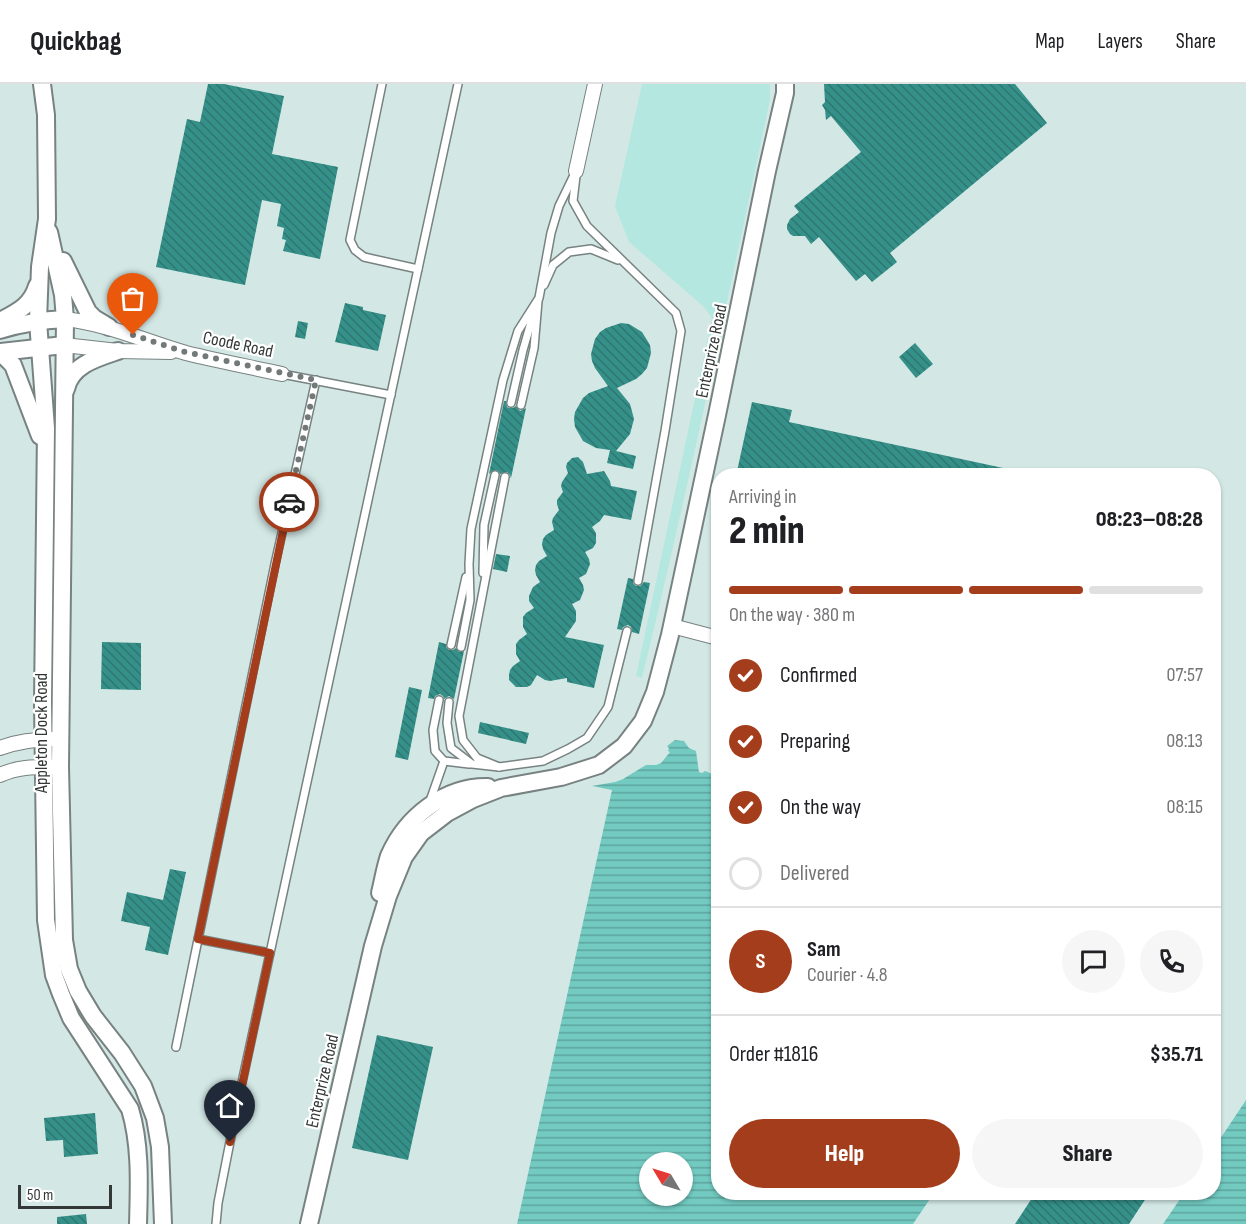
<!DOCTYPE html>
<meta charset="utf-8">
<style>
body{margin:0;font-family:"Sofia Sans Condensed",sans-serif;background:#f6f6f6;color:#202124;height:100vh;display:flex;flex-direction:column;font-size:22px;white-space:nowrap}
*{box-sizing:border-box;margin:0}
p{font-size:20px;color:#757577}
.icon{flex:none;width:33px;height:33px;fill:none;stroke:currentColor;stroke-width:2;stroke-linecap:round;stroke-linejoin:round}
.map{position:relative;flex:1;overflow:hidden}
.details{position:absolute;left:711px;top:384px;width:510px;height:732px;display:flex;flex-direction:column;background:#fff;border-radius:24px;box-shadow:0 2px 4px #0004}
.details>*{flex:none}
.needle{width:39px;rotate:308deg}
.tools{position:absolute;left:639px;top:1068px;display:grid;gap:12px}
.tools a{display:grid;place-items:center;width:54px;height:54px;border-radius:50%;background:#fff;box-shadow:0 2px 4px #0004;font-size:30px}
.scale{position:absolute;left:18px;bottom:15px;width:94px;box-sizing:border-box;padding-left:6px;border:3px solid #333837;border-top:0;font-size:16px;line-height:21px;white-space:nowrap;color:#333837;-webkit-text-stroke:4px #fff;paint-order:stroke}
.pin{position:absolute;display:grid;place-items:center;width:51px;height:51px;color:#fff;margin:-62px -26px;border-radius:50% 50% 50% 0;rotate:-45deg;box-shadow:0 0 6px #0007}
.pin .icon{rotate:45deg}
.courier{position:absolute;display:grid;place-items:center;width:60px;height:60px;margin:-30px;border:4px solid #a43d1c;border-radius:50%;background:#fff;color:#222;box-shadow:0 2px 8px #0007}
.overview em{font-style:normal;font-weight:800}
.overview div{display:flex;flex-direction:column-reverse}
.overview{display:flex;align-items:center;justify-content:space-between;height:102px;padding:0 18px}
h1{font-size:39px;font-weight:800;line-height:45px}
.bar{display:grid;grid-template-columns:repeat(4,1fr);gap:9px 6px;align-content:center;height:72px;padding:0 18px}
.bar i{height:8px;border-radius:4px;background:#e0e0e0}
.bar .current{background:#a43d1c}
.bar p{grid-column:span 4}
.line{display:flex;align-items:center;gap:15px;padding:0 18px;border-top:2px solid #e0e0e0}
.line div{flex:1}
.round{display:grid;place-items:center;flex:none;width:63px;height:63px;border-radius:32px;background:#f6f6f6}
ol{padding:0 18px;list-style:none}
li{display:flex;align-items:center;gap:18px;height:66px}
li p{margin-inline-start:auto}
li .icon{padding:6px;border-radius:50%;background:#a43d1c;color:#fff;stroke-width:4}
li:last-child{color:#757577}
li i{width:33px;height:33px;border:3px solid #e0e0e0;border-radius:50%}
.button{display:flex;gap:12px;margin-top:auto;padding:12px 18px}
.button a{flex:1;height:69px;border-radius:36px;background:#a43d1c;color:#fff;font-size:24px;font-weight:800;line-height:69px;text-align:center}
.button a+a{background:#f6f6f6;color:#202124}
header{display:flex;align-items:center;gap:36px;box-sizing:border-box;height:84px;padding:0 30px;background:#fff;border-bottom:2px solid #e0e0e0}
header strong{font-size:28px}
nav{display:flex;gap:33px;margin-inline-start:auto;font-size:21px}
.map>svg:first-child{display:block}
</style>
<header>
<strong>Quickbag</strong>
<nav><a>Map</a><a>Layers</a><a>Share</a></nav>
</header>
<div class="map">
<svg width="1246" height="1140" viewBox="0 0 1246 1140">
<defs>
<pattern id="water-rules" width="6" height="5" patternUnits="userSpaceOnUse" patternTransform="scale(1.5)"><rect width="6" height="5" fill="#72cac1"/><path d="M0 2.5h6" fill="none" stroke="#5ea59e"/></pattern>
<pattern id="building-back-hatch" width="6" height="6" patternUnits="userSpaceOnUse" patternTransform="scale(1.5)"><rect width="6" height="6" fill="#349088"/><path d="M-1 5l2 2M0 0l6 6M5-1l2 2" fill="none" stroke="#2d7770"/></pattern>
</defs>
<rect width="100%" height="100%" fill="#e7f3f1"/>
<!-- built -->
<g fill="#d3e8e5">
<polygon points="0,0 1246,0 1246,1016 1214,1064 1214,392 718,392 718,690 715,691 709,688 702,689 699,688 696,667 689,664 685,658 681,656 675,656 669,663 670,668 661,679 656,681 646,681 634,690 615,698 595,702 613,705 517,1140 0,1140"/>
<polygon points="934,1109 1184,1109 1163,1140 913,1140"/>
</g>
<!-- grass -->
<path fill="#b5e7e1" d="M642,0H770V16C729,209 689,402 642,594L636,592L712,234L704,223L629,158L615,122Z"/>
<!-- water -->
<g fill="url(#water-rules)" fill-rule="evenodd">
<path d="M675,656L684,657L689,664L696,667L699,688L702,689L705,687L715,691L718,690V1108L934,1109L913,1140H517L612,706L592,702L615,698L623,695L646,681H656L661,679L670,668L668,667L669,664L667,662ZM650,1078H682V1112H650Z"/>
<polygon points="1246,1016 1246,1140 1163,1140 1184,1109 1214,1108 1214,1064"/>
</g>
<!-- building -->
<g fill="url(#building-back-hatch)">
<polygon points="208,0 224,0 284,12 272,70 338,83 320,175 283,167 286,156 282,155 284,144 277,142 281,120 262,116 245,201 156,183 187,35 200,38"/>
<polygon points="824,0 1015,0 1047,39 890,169 897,178 872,198 865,190 856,197 819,153 811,160 805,152 793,152 790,150 787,145 787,141 790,135 799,128 794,122 861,68 831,32 826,36 825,26 822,21 825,18"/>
<polygon points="345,219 363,223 363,226 386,231 378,267 335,258"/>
<polygon points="298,237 308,239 305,255 295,253"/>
<polygon points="621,239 629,240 642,248 650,261 651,269 647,284 642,290 636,295 617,304 630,320 634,335 630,350 616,367 636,372 633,385 607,379 610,366 596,364 583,357 575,343 574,335 575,328 583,314 589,309 608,302 595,284 592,277 591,270 595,255 600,248 606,244"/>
<polygon points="915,259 933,280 916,294 899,273"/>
<polygon points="504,317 506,317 507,323 509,324 513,324 516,322 520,327 526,324 511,394 510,391 507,388 500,390 498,387 494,386 489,390"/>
<polygon points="752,318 792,326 789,338 1017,387 1016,392 736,392"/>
<polygon points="578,373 583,378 587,390 604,387 610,397 611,402 637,407 631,436 604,431 600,437 592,443 596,449 596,459 593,464 585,468 589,475 590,480 586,490 579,494 583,501 584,506 580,516 572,520 576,527 576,537 565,553 604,561 594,604 567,598 567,594 550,597 545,596 537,591 531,601 527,603 516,603 509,596 509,591 510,586 513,582 520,577 516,570 516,560 519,556 527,550 523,543 523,533 526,529 534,524 529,517 529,512 533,503 540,498 536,491 535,486 536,481 539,477 547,472 543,465 542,460 543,455 546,451 554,446 552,438 553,434 559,426 557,420 557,416 563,408 561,402 562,398 568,389 566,383 567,379 572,374"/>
<polygon points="496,470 510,472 507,488 493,485"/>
<polygon points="628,494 633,495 633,499 636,502 640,502 644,498 650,499 639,550 632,548 631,543 628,541 623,543 622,546 617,545"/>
<polygon points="102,558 141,559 141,606 101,605"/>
<polygon points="439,558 446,560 446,563 449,566 453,566 456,564 459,568 464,567 454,615 449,612 444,615 443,612 440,610 435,612 434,615 428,614"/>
<polygon points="409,603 422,606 408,676 395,673"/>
<polygon points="480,638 529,649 526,660 478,649"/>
<polygon points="170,785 186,788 168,871 145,866 150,843 121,837 127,808 163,816"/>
<polygon points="377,951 433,963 408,1076 352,1064"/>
<polygon points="95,1029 98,1070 64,1073 63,1056 46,1057 44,1034"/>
<polygon points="1036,1108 1150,1108 1129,1140 1015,1140"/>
<polygon points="86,1130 87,1140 57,1140 57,1133"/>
</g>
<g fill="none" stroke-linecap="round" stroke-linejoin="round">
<!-- service casing -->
<g stroke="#778281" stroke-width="10">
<g id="service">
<polyline points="382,0 350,156 355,166 364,173 418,185"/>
<polyline points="576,92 573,117 587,142 676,229 681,247 665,347 638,497"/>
<polyline points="544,201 553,181 569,168 591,165 618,176"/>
<polyline points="282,290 391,311"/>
<polyline points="511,319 523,266 534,228"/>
<polyline points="521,321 534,264 538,217"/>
<polyline points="483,489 484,441 495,391"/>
<polyline points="451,561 466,493"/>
<polyline points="461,563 470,516 469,480 471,445 503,296 518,247 539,214 551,149 559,122 576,87"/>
<polyline points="439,616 433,646 435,667 444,677 469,680"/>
<polyline points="449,618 447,639 451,664 472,680 499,683 543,677 568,665 587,654 608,623 627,547"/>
<polyline points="499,683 477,674 463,656 459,632 505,393"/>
<polyline points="430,717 444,677"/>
<polyline points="198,855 270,869"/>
<polyline points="176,963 275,480 316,296"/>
<polyline points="216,1140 218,1119 238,1017 458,0"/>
</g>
</g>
<!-- minor casing -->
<g stroke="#778281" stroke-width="16">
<g id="minor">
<polyline points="576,87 595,0"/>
<path d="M65,235C109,240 144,257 186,269C218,277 250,283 282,290"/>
<polyline points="64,261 118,267 171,268"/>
<polyline points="672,542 718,554"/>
<path d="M0,664C19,657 33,656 53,655"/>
<path d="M0,691C17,683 33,683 52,683"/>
</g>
</g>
<!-- tertiary casing -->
<g stroke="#778281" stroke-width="20">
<g id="tertiary">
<path d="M42,0L46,31L47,135L40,183L38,237L46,344L43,619L46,836L54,891L61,910L71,934L130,1025C141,1061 139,1102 138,1140"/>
<polyline points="49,148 63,211 65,235 60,683 64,856 69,885 78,907 93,932 122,969 143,1002 155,1034 160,1063 163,1140"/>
<polyline points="63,177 88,228 94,234 109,243"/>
<path d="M0,237C17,228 31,222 37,202"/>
<path d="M0,246C22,239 42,236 65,235"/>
<polyline points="0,268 64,261"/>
<polyline points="0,271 5,273 13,281 40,352"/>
<path d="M66,305C71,281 97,274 118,267"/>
<path d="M380,809C383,797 385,784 389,772C406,733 445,702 488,703"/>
<polyline points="309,1140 373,862 388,812 404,773 421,749 447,729 473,715 501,704 561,693 599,681 624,662 643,637 655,608 670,551 717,331 767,87 785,9 785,0"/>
</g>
</g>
<!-- service -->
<use href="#service" stroke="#fff" stroke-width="7"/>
<!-- minor -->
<use href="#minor" stroke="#fff" stroke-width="14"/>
<!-- tertiary -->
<use href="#tertiary" stroke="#fff" stroke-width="16"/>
</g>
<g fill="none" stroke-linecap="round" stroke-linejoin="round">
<!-- done -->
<polyline stroke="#727978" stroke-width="6" stroke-dasharray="0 10.8" points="133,251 185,268 316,296 289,418"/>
<!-- route -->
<polyline stroke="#a43d1c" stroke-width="8" points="230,1058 270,869 198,855 289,418"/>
</g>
<g text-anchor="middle" stroke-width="4.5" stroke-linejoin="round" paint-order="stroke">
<!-- street labels -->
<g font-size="18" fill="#333837" stroke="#fff">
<text transform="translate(238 260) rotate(12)" y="6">Coode Road</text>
<text transform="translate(711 267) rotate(-78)" y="6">Enterprize Road</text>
<text transform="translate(41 649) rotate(-90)" y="6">Appleton Dock Road</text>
<text transform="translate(322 997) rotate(-77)" y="6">Enterprize Road</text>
</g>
</g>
</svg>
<div class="tools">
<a><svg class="needle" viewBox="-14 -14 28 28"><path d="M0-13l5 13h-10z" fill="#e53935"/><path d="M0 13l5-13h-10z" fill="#757577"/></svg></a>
</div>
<div class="scale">50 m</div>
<div class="pin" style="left:133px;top:251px;background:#ea580c"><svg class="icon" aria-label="bag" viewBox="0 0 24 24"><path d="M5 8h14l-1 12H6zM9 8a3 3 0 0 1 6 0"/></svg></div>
<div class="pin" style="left:230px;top:1058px;background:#1f2937"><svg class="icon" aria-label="home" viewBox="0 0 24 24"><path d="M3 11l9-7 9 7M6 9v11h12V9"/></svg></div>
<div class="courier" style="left:289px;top:418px"><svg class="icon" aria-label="car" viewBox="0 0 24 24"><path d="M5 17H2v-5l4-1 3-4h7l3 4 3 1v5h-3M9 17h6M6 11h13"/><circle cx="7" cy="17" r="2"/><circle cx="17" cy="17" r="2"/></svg></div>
<section class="details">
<div class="overview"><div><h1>2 min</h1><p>Arriving in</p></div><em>08:23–08:28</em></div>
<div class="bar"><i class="current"></i><i class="current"></i><i class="current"></i><i></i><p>On the way · 380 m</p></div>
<ol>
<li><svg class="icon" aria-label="check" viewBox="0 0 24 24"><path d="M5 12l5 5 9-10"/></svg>Confirmed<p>07:57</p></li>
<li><svg class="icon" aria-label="check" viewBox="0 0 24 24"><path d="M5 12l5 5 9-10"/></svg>Preparing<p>08:13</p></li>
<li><svg class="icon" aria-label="check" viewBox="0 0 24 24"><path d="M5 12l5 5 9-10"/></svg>On the way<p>08:15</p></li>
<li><i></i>Delivered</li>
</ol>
<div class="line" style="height:108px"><b class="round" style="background:#a43d1c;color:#fff">S</b><div><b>Sam</b><p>Courier · 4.8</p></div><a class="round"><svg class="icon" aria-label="chat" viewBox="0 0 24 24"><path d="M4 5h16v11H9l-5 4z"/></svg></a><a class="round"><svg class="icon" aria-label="phone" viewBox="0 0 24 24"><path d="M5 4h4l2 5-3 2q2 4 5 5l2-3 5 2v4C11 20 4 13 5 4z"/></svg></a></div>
<div class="line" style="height:78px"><div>Order #1816</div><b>$35.71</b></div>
<div class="button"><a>Help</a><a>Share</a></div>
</section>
</div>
